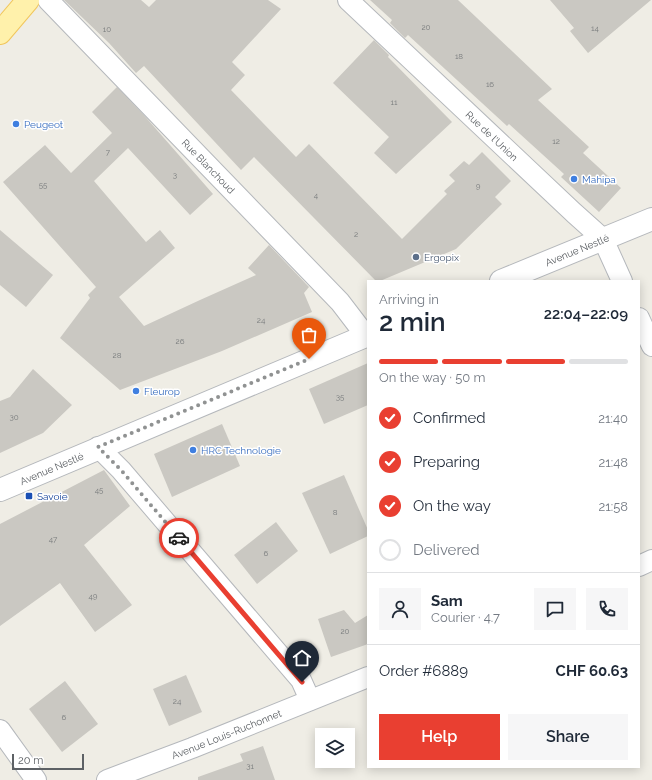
<!DOCTYPE html>
<meta charset="utf-8">
<style>
body{margin:0;font-family:Raleway,sans-serif;background:#f6f6f7;color:#1f2937;height:100vh;display:flex;flex-direction:column;font-size:15px;white-space:nowrap}
*{box-sizing:border-box;margin:0}
p{font-size:13px;color:#747a83}
.icon{flex:none;width:22px;height:22px;fill:none;stroke:currentColor;stroke-width:2;stroke-linecap:round;stroke-linejoin:round}
.map{position:relative;flex:1;overflow:hidden}
.sheet{position:absolute;left:367px;top:280px;width:273px;height:488px;display:flex;flex-direction:column;background:#fff;border-radius:0px;box-shadow:0 2px 10px #0003}
.sheet>*{flex:none}
.controls{position:absolute;left:315px;top:728px;display:grid;gap:8px}
.controls a{display:grid;place-items:center;width:40px;height:40px;border-radius:0px;background:#fff;box-shadow:0 2px 10px #0003;font-size:20px}
.scale{position:absolute;left:12px;bottom:10px;width:72px;box-sizing:border-box;padding-left:4px;border:2px solid #5d6165;border-top:0;font-size:11px;line-height:14px;white-space:nowrap;color:#5d6165;-webkit-text-stroke:3px #fff;paint-order:stroke}
.pin{position:absolute;display:grid;place-items:center;width:34px;height:34px;color:#fff;margin:-41px -17px;border-radius:50% 50% 50% 0;rotate:-45deg;box-shadow:0 0 4px #0007}
.pin .icon{rotate:45deg}
.courier{position:absolute;display:grid;place-items:center;width:40px;height:40px;margin:-20px;border:3px solid #e93f31;border-radius:50%;background:#fff;color:#222;box-shadow:0 1px 5px #0007}
.overview em{font-style:normal;font-weight:600}
.overview div{display:flex;flex-direction:column-reverse}
.overview{display:flex;align-items:center;justify-content:space-between;height:68px;padding:0 12px}
h1{font-size:26px;font-weight:600;line-height:30px}
.bar{display:grid;grid-template-columns:repeat(4,1fr);gap:6px 4px;align-content:center;height:48px;padding:0 12px}
.bar i{height:5px;border-radius:3px;background:#e0e1e3}
.bar .on{background:#e93f31}
.bar p{grid-column:span 4}
.line{display:flex;align-items:center;gap:10px;padding:0 12px;border-top:1px solid #e0e1e3}
.line div{flex:1}
.round{display:grid;place-items:center;flex:none;width:42px;height:42px;border-radius:0px;background:#f6f6f7}
ol{padding:0 12px;list-style:none}
li{display:flex;align-items:center;gap:12px;height:44px}
li p{margin-inline-start:auto}
li .icon{padding:4px;border-radius:50%;background:#e93f31;color:#fff;stroke-width:4}
li:last-child{color:#747a83}
li i{width:22px;height:22px;border:2px solid #e0e1e3;border-radius:50%}
.action{display:flex;gap:8px;margin-top:auto;padding:8px 12px}
.action a{flex:1;height:46px;border-radius:0px;background:#e93f31;color:#fff;font-size:16px;font-weight:600;line-height:46px;text-align:center}
.action a+a{background:#f6f6f7;color:#1f2937}
.map>svg:first-child{display:block}
</style>
<div class="map">
<svg width="652" height="780" viewBox="0 0 652 780">
<rect width="100%" height="100%" fill="#efede5"/>
<!-- building -->
<g fill="#cac8c2">
<polygon points="64,0 141,0 149,7 156,0 268,0 281,9 232,62 245,75 231,90 296,157 309,144 402,239 447,194 444,191 455,181 449,175 464,161 469,165 482,152 511,181 495,197 502,204 456,249 380,281 376,281 254,157 241,170 144,66 136,73 109,43"/>
<polygon points="370,0 458,0 552,89 538,100 589,147 583,153 621,188 599,212 561,177 564,174 509,124 507,126 408,35 405,38 390,23 392,20"/>
<polygon points="550,0 651,0 588,53 570,31 574,28"/>
<polygon points="374,40 389,55 388,57 452,122 396,174 374,153 389,137 333,83"/>
<polygon points="117,87 142,113 213,194 190,215 128,148 94,181 146,242 160,230 175,248 119,297 144,326 200,300 256,275 248,268 269,245 309,287 304,293 312,312 222,351 120,390 60,338 90,298 88,295 96,287 3,182 45,145 71,173 112,133 92,112"/>
<polygon points="0,230 53,275 26,307 0,285"/>
<polygon points="368,363 368,405 324,424 309,389"/>
<polygon points="33,369 72,405 43,433 0,453 0,401 10,397"/>
<polygon points="222,424 240,466 172,497 154,454"/>
<polygon points="104,470 130,506 84,545 132,605 95,632 60,583 0,626 0,524"/>
<polygon points="344,475 368,530 368,536 330,554 302,493"/>
<polygon points="276,522 298,551 257,584 234,555"/>
<polygon points="344,610 355,623 368,615 368,644 331,657 318,619"/>
<polygon points="186,675 202,712 169,726 153,689"/>
<polygon points="65,681 98,724 62,752 29,709"/>
<polygon points="263,746 275,780 198,780 198,777 243,761 240,754"/>
</g>
<g fill="none" stroke-linecap="round" stroke-linejoin="round">
<!-- minor casing -->
<g stroke="#b5b8bc" stroke-width="22">
<g id="minor">
<path id="s1" d="M48,0L340,302L366,336"/>
<path id="s2" d="M348,0L574,213L603,239L622,281"/>
<polyline points="639,318 652,346"/>
<polyline points="98,447 121,470 301,680 310,700"/>
<polyline points="639,566 652,560"/>
<polyline points="0,730 36,780"/>
<path id="s3" d="M107,780L192,748L368,677"/>
</g>
</g>
<!-- tertiary casing -->
<g stroke="#b5b8bc" stroke-width="24">
<g id="tertiary">
<path id="s4" d="M501,281L652,219"/>
<path id="s5" d="M0,490L368,335"/>
</g>
</g>
<!-- primary casing -->
<g stroke="#f1c65c" stroke-width="24">
<polyline id="primary" points="0,33 28,0"/>
</g>
<!-- minor -->
<use href="#minor" stroke="#fff" stroke-width="20"/>
<!-- tertiary -->
<use href="#tertiary" stroke="#fff" stroke-width="22"/>
<!-- primary -->
<use href="#primary" stroke="#fff1ab" stroke-width="22"/>
</g>
<g fill="none" stroke-linecap="round" stroke-linejoin="round">
<!-- done -->
<polyline stroke="#909292" stroke-width="4" stroke-dasharray="0 7.2" points="179,538 121,470 98,447 309,359"/>
<!-- route -->
<polyline stroke="#e93f31" stroke-width="5" points="179,538 302,682"/>
</g>
<!-- markers -->
<g fill="#3f7fe0" stroke="#fff" stroke-width="1.5">
<circle cx="16" cy="124" r="4"/>
<circle cx="574" cy="179" r="4"/>
<circle cx="136" cy="391" r="4"/>
<circle cx="193" cy="450" r="4"/>
</g>
<circle fill="#5c6f8a" stroke="#fff" stroke-width="1.5" cx="416" cy="257" r="4"/>
<rect fill="#1a4fb4" stroke="#fff" stroke-width="1.5" x="25" y="492" width="8" height="8" rx="2"/>
<g text-anchor="middle" stroke-width="3" stroke-linejoin="round" paint-order="stroke">
<!-- number labels -->
<g font-size="8" fill="#787b7c">
<text x="426" y="30">20</text>
<text x="595" y="31">14</text>
<text x="107" y="32">10</text>
<text x="459" y="59">18</text>
<text x="490" y="87">16</text>
<text x="394" y="105">11</text>
<text x="556" y="144">12</text>
<text x="108" y="155">7</text>
<text x="175" y="178">3</text>
<text x="43" y="188">55</text>
<text x="478" y="189">9</text>
<text x="316" y="198">4</text>
<text x="356" y="237">2</text>
<text x="261" y="323">24</text>
<text x="180" y="344">26</text>
<text x="117" y="358">28</text>
<text x="340" y="400">35</text>
<text x="14" y="420">30</text>
<text x="99" y="493">45</text>
<text x="335" y="515">8</text>
<text x="53" y="542">47</text>
<text x="266" y="556">6</text>
<text x="93" y="599">49</text>
<text x="345" y="634">20</text>
<text x="177" y="704">24</text>
<text x="64" y="720">6</text>
<text x="250" y="769">31</text>
</g>
<!-- shop labels -->
<g font-size="10" fill="#366cbe" stroke="#fff" text-anchor="start">
<text x="24" y="128">Peugeot</text>
<text x="582" y="183">Mahipa</text>
<text x="144" y="395">Fleurop</text>
<text x="201" y="454">HRC Technologie</text>
</g>
<!-- street labels -->
<g font-size="10" fill="#5d6165" stroke="#fff">
<text dy="4" stroke="none"><textPath href="#s2" startOffset="198">Rue de l'Union</textPath></text>
<text dy="4" stroke="none"><textPath href="#s1" startOffset="231">Rue Blanchoud</textPath></text>
<text dy="4" stroke="none"><textPath href="#s4" startOffset="82">Avenue Nestlé</textPath></text>
<text dy="4" stroke="none"><textPath href="#s5" startOffset="56">Avenue Nestlé</textPath></text>
<text dy="4" stroke="none"><textPath href="#s3" startOffset="128">Avenue Louis-Ruchonnet</textPath></text>
</g>
<!-- service labels -->
<g font-size="10" fill="#4e5e75" stroke="#fff" text-anchor="start">
<text x="424" y="261">Ergopix</text>
</g>
<!-- transit labels -->
<g font-size="10" fill="#164399" stroke="#fff" text-anchor="start">
<text x="37" y="500">Savoie</text>
</g>
</g>
</svg>
<div class="controls">
<a><svg class="icon" aria-label="layers" viewBox="0 0 24 24"><path d="M12 4l9 5-9 5-9-5zM3 14l9 5 9-5"/></svg></a>
</div>
<div class="scale">20 m</div>
<div class="pin" style="left:309px;top:359px;background:#ea580c"><svg class="icon" aria-label="bag" viewBox="0 0 24 24"><path d="M5 8h14l-1 12H6zM9 8a3 3 0 0 1 6 0"/></svg></div>
<div class="pin" style="left:302px;top:682px;background:#1f2937"><svg class="icon" aria-label="home" viewBox="0 0 24 24"><path d="M3 11l9-7 9 7M6 9v11h12V9"/></svg></div>
<div class="courier" style="left:179px;top:538px"><svg class="icon" aria-label="car" viewBox="0 0 24 24"><path d="M5 17H2v-5l4-1 3-4h7l3 4 3 1v5h-3M9 17h6M6 11h13"/><circle cx="7" cy="17" r="2"/><circle cx="17" cy="17" r="2"/></svg></div>
<section class="sheet">
<div class="overview"><div><h1>2 min</h1><p>Arriving in</p></div><em>22:04–22:09</em></div>
<div class="bar"><i class="on"></i><i class="on"></i><i class="on"></i><i></i><p>On the way · 50 m</p></div>
<ol>
<li><svg class="icon" aria-label="check" viewBox="0 0 24 24"><path d="M5 12l5 5 9-10"/></svg>Confirmed<p>21:40</p></li>
<li><svg class="icon" aria-label="check" viewBox="0 0 24 24"><path d="M5 12l5 5 9-10"/></svg>Preparing<p>21:48</p></li>
<li><svg class="icon" aria-label="check" viewBox="0 0 24 24"><path d="M5 12l5 5 9-10"/></svg>On the way<p>21:58</p></li>
<li><i></i>Delivered</li>
</ol>
<div class="line" style="height:72px"><a class="round"><svg class="icon" aria-label="person" viewBox="0 0 24 24"><circle cx="12" cy="8" r="4"/><path d="M4 21q1-7 8-7t8 7"/></svg></a><div><b>Sam</b><p>Courier · 4.7</p></div><a class="round"><svg class="icon" aria-label="chat" viewBox="0 0 24 24"><path d="M4 5h16v11H9l-5 4z"/></svg></a><a class="round"><svg class="icon" aria-label="phone" viewBox="0 0 24 24"><path d="M5 4h4l2 5-3 2q2 4 5 5l2-3 5 2v4C11 20 4 13 5 4z"/></svg></a></div>
<div class="line" style="height:52px"><div>Order #6889</div><b>CHF 60.63</b></div>
<div class="action"><a>Help</a><a>Share</a></div>
</section>
</div>
